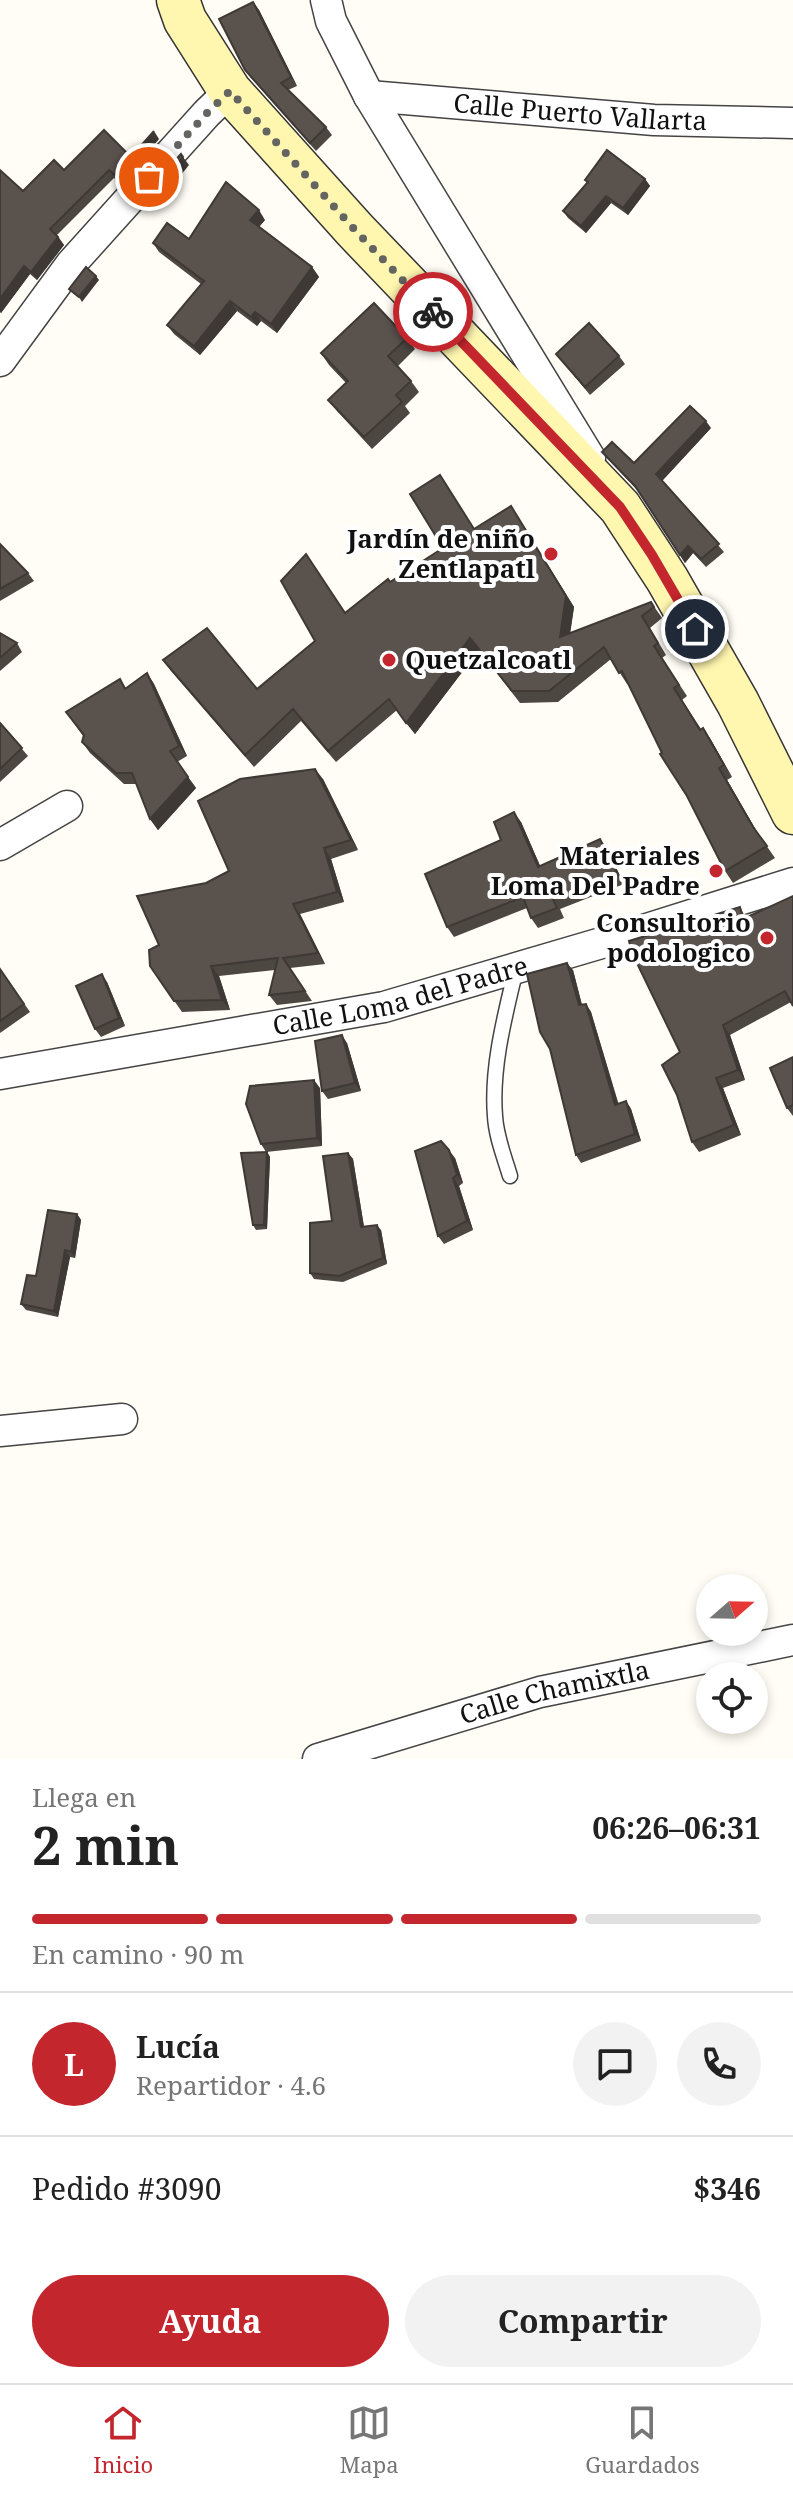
<!DOCTYPE html>
<html lang="es">
<meta charset="utf-8">
<style>
body{margin:0;font-family:"Noto Serif",serif;background:#f2f2f2;color:#222;height:100vh;display:flex;flex-direction:column;font-size:30px;white-space:nowrap}
*{box-sizing:border-box;margin:0}
p{font-size:26px;color:#767676}
.icon{flex:none;width:44px;height:44px;fill:none;stroke:currentColor;stroke-width:2;stroke-linecap:round;stroke-linejoin:round}
.map{position:relative;height:1759px;overflow:hidden}
.panel{display:flex;flex-direction:column;background:#fff;flex:1}
.panel>*{flex:none}
.needle{width:52px;rotate:70deg}
.controls{position:absolute;left:696px;top:1574px;display:grid;gap:16px}
.controls a{display:grid;place-items:center;width:72px;height:72px;border-radius:50%;background:#fff;box-shadow:0 4px 12px #0003;font-size:40px}
.pin{position:absolute;display:grid;place-items:center;width:68px;height:68px;color:#fff;margin:-34px;border:4px solid #fff;border-radius:50%;box-shadow:0 2px 8px #0007}
.courier{position:absolute;display:grid;place-items:center;width:80px;height:80px;margin:-40px;border:6px solid #c4262e;border-radius:50%;background:#fff;color:#222;box-shadow:0 2px 10px #0007}
.summary em{font-style:normal;font-weight:700}
.summary div{display:flex;flex-direction:column-reverse}
.summary{display:flex;align-items:center;justify-content:space-between;height:136px;padding:0 32px}
h1{font-size:52px;font-weight:700;line-height:60px}
.bar{display:grid;grid-template-columns:repeat(4,1fr);gap:12px 8px;align-content:center;height:96px;padding:0 32px}
.bar i{height:10px;border-radius:6px;background:#e0e0e0}
.bar .active{background:#c4262e}
.bar p{grid-column:span 4}
.line{display:flex;align-items:center;gap:20px;padding:0 32px;border-top:2px solid #e0e0e0}
.line div{flex:1}
.round{display:grid;place-items:center;flex:none;width:84px;height:84px;border-radius:42px;background:#f2f2f2}
.button{display:flex;gap:16px;margin-top:auto;padding:16px 32px}
.button a{flex:1;height:92px;border-radius:48px;background:#c4262e;color:#fff;font-size:32px;font-weight:700;line-height:92px;text-align:center}
.button a+a{background:#f2f2f2;color:#222}
.tab-bar{display:flex;justify-content:space-around;align-items:center;height:112px;border-top:2px solid #e0e0e0;background:#fff;font-size:22px;color:#767676}
.tab-bar a{display:grid;justify-items:center;gap:4px}
.tab-bar .active{color:#c4262e}
.map>svg:first-child{display:block}
</style>
<div class="map">
<svg width="793" height="1759" viewBox="0 0 793 1759">
<rect width="100%" height="100%" fill="#fffdf5"/>
<g fill="none" stroke-linecap="round" stroke-linejoin="round">
<!-- service casing -->
<g stroke="#444" stroke-width="17">
<path id="service" d="M510,1176C504,1156 496,1136 495,1116C491,1068 505,1015 516,969"/>
</g>
<!-- minor casing -->
<g stroke="#444" stroke-width="33">
<g id="minor">
<polyline points="326,0 331,21 369,96 590,458"/>
<path id="s1" d="M369,96L654,120L793,123"/>
<polyline points="0,361 71,264 207,113 230,91"/>
<polyline points="0,845 67,806"/>
<path id="s2" d="M0,1074L384,1007L615,939L793,883"/>
<polyline points="0,1431 122,1419"/>
<path id="s3" d="M318,1759L540,1692L793,1640"/>
</g>
</g>
<!-- secondary casing -->
<g stroke="#333" stroke-width="45">
<polyline id="secondary" points="178,0 185,20 230,91 355,230 620,507 667,579 738,703 793,813"/>
</g>
<!-- service -->
<use href="#service" stroke="#fff" stroke-width="14"/>
<!-- minor -->
<use href="#minor" stroke="#fff" stroke-width="30"/>
<!-- secondary -->
<use href="#secondary" stroke="#fff6b0" stroke-width="42"/>
</g>
<!-- wall -->
<g fill="#4d4742">
<polygon points="253,2 259,10 297,86 288,90 326,127 332,135 316,151 251,78 245,70"/>
<polygon points="159,139 120,183 114,178 57,235 64,245 37,280 30,274 1,313 0,312 0,170 23,191 64,170 131,157"/>
<polygon points="645,179 650,186 628,215 611,203 586,233 568,218 563,211 587,182 585,180"/>
<polygon points="265,220 259,227 312,267 319,277 277,333 261,321 257,326 237,311 200,355 174,334 167,325 201,284 159,252 153,243 189,239"/>
<polygon points="407,338 415,349 397,367 411,381 419,392 405,406 410,413 372,449 337,411 328,400 346,383 329,365 321,353"/>
<polygon points="556,354 619,356 625,364 590,395"/>
<polygon points="711,428 662,481 724,552 706,567 693,553 685,563 639,492 608,459 602,452 634,463"/>
<polygon points="440,475 474,529 511,506 574,607 570,633 651,602 662,618 650,628 666,655 662,658 687,696 682,700 701,729 703,728 711,740 732,777 727,780 759,835 775,858 733,883 725,871 687,796 662,753 628,684 627,684 611,659 558,702 520,703 479,650 415,734 397,710 336,762 301,721 254,767 171,671 163,660 257,689 390,582 443,548"/>
<polygon points="0,544 28,573 34,581 0,601"/>
<polygon points="0,633 17,643 22,652 0,671"/>
<polygon points="147,673 154,684 187,756 177,762 196,788 158,830 150,819 136,784 124,784 90,753 82,742 83,736 66,712 120,679 126,688"/>
<polygon points="0,723 28,756 0,782"/>
<polygon points="323,779 358,850 331,859 344,902 300,914 325,964 290,968 312,1001 277,1005 269,995 275,970 219,976 230,1010 182,1012 150,966 159,945 229,871"/>
<polygon points="521,822 540,866 600,839 607,849 624,884 560,909 564,918 538,928 531,918 527,908 454,937 447,927 501,840"/>
<polygon points="740,907 791,1002 730,1035 745,1080 723,1088 741,1135 699,1152 692,1142"/>
<polygon points="0,969 30,1012 0,1033"/>
<polygon points="573,970 582,1005 586,1004 591,1012 618,1104 626,1101 631,1109 641,1141 581,1163 576,1155"/>
<polygon points="107,982 125,1026 101,1037 95,1029"/>
<polygon points="347,1043 361,1091 328,1099 322,1091"/>
<polygon points="793,1057 793,1116 787,1108"/>
<polygon points="320,1088 322,1146 266,1152 261,1144"/>
<polygon points="267,1152 270,1157 267,1229 256,1230 253,1225"/>
<polygon points="348,1153 353,1159 364,1227 381,1230 387,1264 343,1282 314,1279 310,1273 332,1221"/>
<polygon points="455,1158 463,1183 459,1186 473,1230 444,1244 438,1236"/>
<polygon points="77,1214 81,1220 75,1258 70,1257 58,1317 26,1310 21,1304 36,1276"/>
</g>
<!-- shaded-wall -->
<g fill="#3f3936">
<polygon points="253,2 259,10 297,86 291,77"/>
<polygon points="154,131 159,139 120,183 115,175"/>
<polygon points="183,157 189,165 153,210 147,202"/>
<polygon points="645,179 650,186 628,215 623,208"/>
<polygon points="606,196 611,203 586,233 581,226"/>
<polygon points="259,210 265,220 256,230 250,220"/>
<polygon points="58,237 64,245 37,280 31,272"/>
<polygon points="24,266 30,274 1,313 0,311 0,299"/>
<polygon points="312,267 319,277 277,333 271,324"/>
<polygon points="96,276 99,280 82,302 79,297"/>
<polygon points="230,301 237,311 200,355 194,346"/>
<polygon points="255,312 261,321 257,326 251,317"/>
<polygon points="706,421 711,428 662,481 656,474"/>
<polygon points="511,506 574,607 568,648 560,637"/>
<polygon points="688,546 693,553 685,563 680,555"/>
<polygon points="470,638 479,650 415,734 406,723"/>
<polygon points="147,673 154,684 187,756 179,746"/>
<polygon points="703,728 711,740 732,777 724,765"/>
<polygon points="719,768 727,780 761,839 753,827"/>
<polygon points="315,769 323,779 358,850 351,840"/>
<polygon points="188,777 196,788 158,830 150,819"/>
<polygon points="514,812 521,822 545,877 538,867"/>
<polygon points="600,839 607,849 624,884 617,874"/>
<polygon points="324,848 331,859 344,902 337,892"/>
<polygon points="293,904 300,914 325,964 318,953"/>
<polygon points="567,963 573,970 584,1013 579,1005"/>
<polygon points="211,966 219,976 230,1010 222,1000"/>
<polygon points="102,974 107,982 125,1026 119,1018"/>
<polygon points="586,1004 591,1012 621,1112 615,1105"/>
<polygon points="723,1025 730,1035 745,1080 738,1070"/>
<polygon points="342,1035 347,1043 361,1091 355,1083"/>
<polygon points="716,1078 723,1088 741,1135 734,1125"/>
<polygon points="314,1080 320,1088 322,1146 317,1138"/>
<polygon points="626,1101 631,1109 641,1141 635,1134"/>
<polygon points="449,1150 455,1158 463,1183 457,1175"/>
<polygon points="267,1152 270,1157 267,1229 264,1225"/>
<polygon points="348,1153 353,1159 365,1233 361,1227"/>
<polygon points="453,1178 459,1186 473,1230 467,1221"/>
<polygon points="77,1214 81,1220 75,1258 71,1252"/>
<polygon points="377,1225 381,1230 387,1264 383,1258"/>
<polygon points="65,1250 70,1257 58,1317 54,1311"/>
</g>
<!-- building -->
<g fill="#5a524d" stroke="#3f3936" stroke-width="2">
<polygon points="253,2 291,77 281,83 326,127 310,143 245,70 219,19"/>
<polygon points="104,130 131,157 154,131 115,175 109,170 50,229 58,237 31,272 24,266 0,299 0,170 23,191 54,160 64,170"/>
<polygon points="607,150 645,179 623,208 606,196 581,226 563,211 588,182 585,180"/>
<polygon points="181,154 183,157 147,202 142,198"/>
<polygon points="226,182 259,210 250,220 312,267 271,324 255,312 251,317 230,301 194,346 167,325 204,281 153,243 167,223 189,239"/>
<polygon points="86,267 96,276 79,297 69,289"/>
<polygon points="374,303 407,338 388,356 411,381 396,395 402,402 364,437 328,400 348,381 321,353"/>
<polygon points="589,323 619,356 585,387 556,354"/>
<polygon points="690,406 706,421 656,474 719,544 701,559 688,546 680,555 635,486 602,452 612,442 634,463"/>
<polygon points="440,475 474,529 511,506 566,596 560,637 651,602 654,607 642,616 658,643 654,646 679,685 674,688 700,730 703,728 724,765 719,768 753,827 767,846 725,871 687,796 660,754 662,753 622,671 619,673 604,647 549,691 512,691 470,638 406,723 389,699 328,751 293,709 245,755 163,660 207,628 257,689 315,641 281,581 306,554 345,613 388,579 390,582 443,548 410,494"/>
<polygon points="0,544 28,573 0,589"/>
<polygon points="0,633 17,643 0,658"/>
<polygon points="147,673 179,746 170,751 188,777 150,819 132,773 116,773 82,742 84,735 66,712 120,679 125,689"/>
<polygon points="0,723 22,748 0,769"/>
<polygon points="315,769 351,840 324,848 337,892 293,904 318,953 283,958 305,991 269,995 278,958 211,966 222,1000 174,1001 150,966 149,950 159,945 137,896 206,883 229,871 198,801 240,779"/>
<polygon points="514,812 538,867 600,839 617,874 553,899 557,908 531,918 523,897 447,927 425,874 501,840 494,822"/>
<polygon points="793,896 793,1006 785,991 723,1025 738,1070 716,1078 734,1125 692,1142 677,1095 662,1065 680,1052 632,953 629,941 740,907 743,919"/>
<polygon points="567,963 579,1005 586,1004 615,1105 626,1101 635,1134 576,1155 550,1049 540,1032 527,974"/>
<polygon points="0,969 24,1004 0,1021"/>
<polygon points="102,974 119,1018 95,1029 76,986"/>
<polygon points="342,1035 355,1083 322,1091 315,1041"/>
<polygon points="793,1057 793,1105 787,1108 770,1068"/>
<polygon points="314,1080 317,1138 261,1144 246,1104 250,1086"/>
<polygon points="441,1141 449,1150 457,1175 453,1178 467,1221 438,1236 415,1151"/>
<polygon points="267,1152 264,1225 253,1225 241,1153"/>
<polygon points="348,1153 361,1227 377,1225 383,1258 339,1276 310,1273 310,1223 332,1221 323,1156"/>
<polygon points="48,1210 77,1214 71,1252 65,1250 54,1311 21,1304 27,1275 36,1276"/>
</g>
<g fill="none" stroke-linecap="round" stroke-linejoin="round">
<!-- done -->
<polyline stroke="#646461" stroke-width="8" stroke-dasharray="0 14.4" points="149,177 207,113 230,91 355,230 433,312"/>
<!-- route -->
<polyline stroke="#c4262e" stroke-width="10" points="433,312 620,507 652,555 695,629"/>
</g>
<!-- markers -->
<g fill="#c4262e" stroke="#fff" stroke-width="3">
<circle cx="551" cy="554" r="8"/>
<circle cx="389" cy="660" r="8"/>
<circle cx="716" cy="871" r="8"/>
<circle cx="767" cy="938" r="8"/>
</g>
<g text-anchor="middle" stroke-width="8" stroke-linejoin="round" paint-order="stroke">
<!-- street labels -->
<g font-size="26" fill="#111" stroke="#fff">
<text dy="9" stroke="none"><textPath href="#s1" startOffset="212">Calle Puerto Vallarta</textPath></text>
<text dy="9" stroke="none"><textPath href="#s2" startOffset="408">Calle Loma del Padre</textPath></text>
<text dy="9" stroke="none"><textPath href="#s3" startOffset="246">Calle Chamixtla</textPath></text>
</g>
<!-- poi labels -->
<g font-size="26" font-weight="bold" fill="#111" stroke="#fff" text-anchor="end">
<text x="535" y="548">Jardín de niño<tspan x="535" dy="30">Zentlapatl</tspan></text>
<text x="405" y="669" text-anchor="start">Quetzalcoatl</text>
<text x="700" y="865">Materiales<tspan x="700" dy="30">Loma Del Padre</tspan></text>
<text x="751" y="932">Consultorio<tspan x="751" dy="30">podologico</tspan></text>
</g>
</g>
</svg>
<div class="controls">
<a><svg class="needle" viewBox="-14 -14 28 28"><path d="M0-13l5 13h-10z" fill="#e53935"/><path d="M0 13l5-13h-10z" fill="#767676"/></svg></a>
<a><svg class="icon" aria-label="locate" viewBox="0 0 24 24"><circle cx="12" cy="12" r="6"/><path d="M12 2v4M12 18v4M2 12h4M18 12h4"/></svg></a>
</div>
<div class="pin" style="left:149px;top:177px;background:#ea580c"><svg class="icon" aria-label="bag" viewBox="0 0 24 24"><path d="M5 8h14l-1 12H6zM9 8a3 3 0 0 1 6 0"/></svg></div>
<div class="pin" style="left:695px;top:629px;background:#1f2937"><svg class="icon" aria-label="home" viewBox="0 0 24 24"><path d="M3 11l9-7 9 7M6 9v11h12V9"/></svg></div>
<div class="courier" style="left:433px;top:312px"><svg class="icon" aria-label="bike" viewBox="0 0 24 24"><circle cx="6" cy="16" r="4"/><circle cx="18" cy="16" r="4"/><path d="M6 16l4-8h5l3 8M10 8l3 8H6M13 5h3"/></svg></div>
</div>
<section class="panel">
<div class="summary"><div><h1>2 min</h1><p>Llega en</p></div><em>06:26–06:31</em></div>
<div class="bar"><i class="active"></i><i class="active"></i><i class="active"></i><i></i><p>En camino · 90 m</p></div>
<div class="line" style="height:144px"><b class="round" style="background:#c4262e;color:#fff">L</b><div><b>Lucía</b><p>Repartidor · 4.6</p></div><a class="round"><svg class="icon" aria-label="chat" viewBox="0 0 24 24"><path d="M4 5h16v11H9l-5 4z"/></svg></a><a class="round"><svg class="icon" aria-label="phone" viewBox="0 0 24 24"><path d="M5 4h4l2 5-3 2q2 4 5 5l2-3 5 2v4C11 20 4 13 5 4z"/></svg></a></div>
<div class="line" style="height:104px"><div>Pedido #3090</div><b>$346</b></div>
<div class="button"><a>Ayuda</a><a>Compartir</a></div>
</section>
<nav class="tab-bar">
<a class="active"><svg class="icon" aria-label="home" viewBox="0 0 24 24"><path d="M3 11l9-7 9 7M6 9v11h12V9"/></svg>Inicio</a>
<a><svg class="icon" aria-label="map" viewBox="0 0 24 24"><path d="M3 6l6-2 6 2 6-2v14l-6 2-6-2-6 2zM9 4v14M15 6v14"/></svg>Mapa</a>
<a><svg class="icon" aria-label="saved" viewBox="0 0 24 24"><path d="M7 4h10v16l-5-4-5 4z"/></svg>Guardados</a>
</nav>
